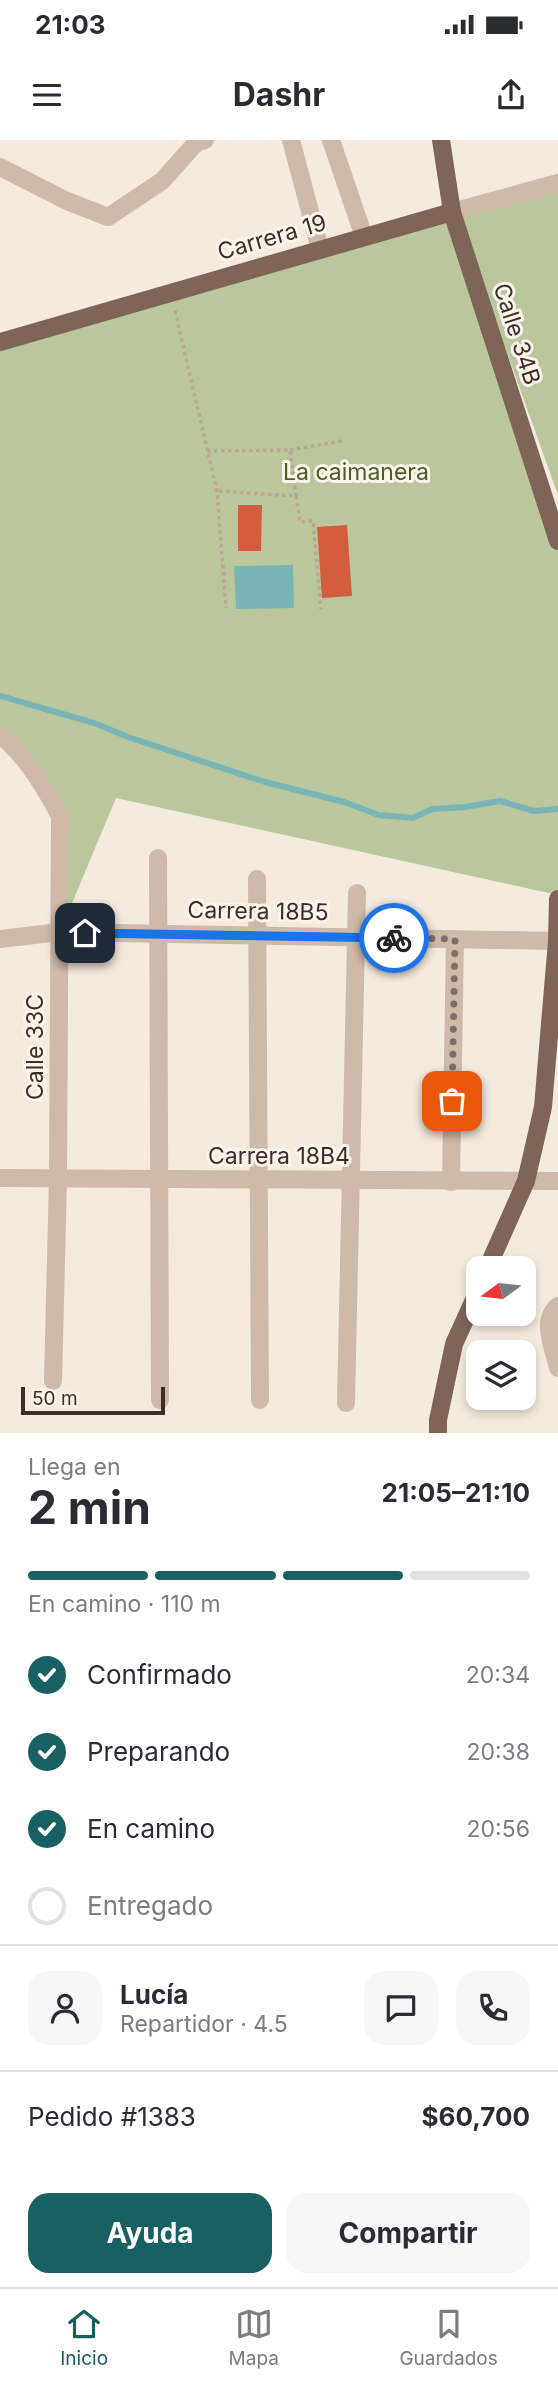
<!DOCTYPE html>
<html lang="es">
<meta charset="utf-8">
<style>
body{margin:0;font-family:Inter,sans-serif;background:#f7f7f7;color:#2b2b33;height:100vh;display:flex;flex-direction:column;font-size:26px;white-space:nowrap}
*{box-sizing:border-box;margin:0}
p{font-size:23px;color:#7c7c81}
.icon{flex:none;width:38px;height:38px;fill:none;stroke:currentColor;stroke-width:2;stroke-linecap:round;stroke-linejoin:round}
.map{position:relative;height:1293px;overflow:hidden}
.panel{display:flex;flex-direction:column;background:#fff;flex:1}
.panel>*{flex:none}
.needle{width:46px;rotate:255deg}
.fabs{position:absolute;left:466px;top:1116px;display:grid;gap:14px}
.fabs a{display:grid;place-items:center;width:70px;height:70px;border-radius:14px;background:#fff;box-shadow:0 4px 10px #0003;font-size:35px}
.scale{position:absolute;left:21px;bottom:18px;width:144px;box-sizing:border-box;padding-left:7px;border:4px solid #3b2e29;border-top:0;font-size:19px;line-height:24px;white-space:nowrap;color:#3b2e29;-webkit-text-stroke:5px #fcf4eb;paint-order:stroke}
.pin{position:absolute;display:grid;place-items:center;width:60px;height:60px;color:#fff;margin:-30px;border-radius:14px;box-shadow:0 4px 10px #0006}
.courier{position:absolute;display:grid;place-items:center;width:70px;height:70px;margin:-35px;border:5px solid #1a73e8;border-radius:50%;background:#fff;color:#222;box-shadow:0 2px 9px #0007}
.overview em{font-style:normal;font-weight:700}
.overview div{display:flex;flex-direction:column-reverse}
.overview{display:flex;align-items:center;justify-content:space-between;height:119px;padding:0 28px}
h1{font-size:46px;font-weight:700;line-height:52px}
.bar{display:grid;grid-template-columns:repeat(4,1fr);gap:10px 7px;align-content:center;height:84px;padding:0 28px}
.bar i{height:9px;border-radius:5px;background:#e1e1e2}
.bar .on{background:#196062}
.bar p{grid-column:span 4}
.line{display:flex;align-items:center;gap:18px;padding:0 28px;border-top:2px solid #e1e1e2}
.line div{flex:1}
.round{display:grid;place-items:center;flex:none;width:74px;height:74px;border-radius:21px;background:#f7f7f7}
ol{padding:0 28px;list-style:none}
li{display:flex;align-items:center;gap:21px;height:77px}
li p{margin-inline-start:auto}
li .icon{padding:7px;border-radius:50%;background:#196062;color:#fff;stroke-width:4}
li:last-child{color:#7c7c81}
li i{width:38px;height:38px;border:4px solid #e1e1e2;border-radius:50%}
.primary-button{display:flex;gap:14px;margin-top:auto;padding:14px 28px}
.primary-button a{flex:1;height:80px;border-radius:21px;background:#196062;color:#fff;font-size:28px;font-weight:700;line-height:80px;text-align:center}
.primary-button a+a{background:#f7f7f7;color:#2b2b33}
.status{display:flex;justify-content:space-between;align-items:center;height:49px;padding:0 35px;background:#fff;direction:ltr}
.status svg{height:19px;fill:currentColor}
header{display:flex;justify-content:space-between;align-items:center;height:91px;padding:0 28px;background:#fff;font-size:32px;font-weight:700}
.menu{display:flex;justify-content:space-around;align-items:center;height:98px;border-top:2px solid #e1e1e2;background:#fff;font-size:19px;color:#7c7c81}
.menu a{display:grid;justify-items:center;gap:4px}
.menu .on{color:#196062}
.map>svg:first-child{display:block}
</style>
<div class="status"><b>21:03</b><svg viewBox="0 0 49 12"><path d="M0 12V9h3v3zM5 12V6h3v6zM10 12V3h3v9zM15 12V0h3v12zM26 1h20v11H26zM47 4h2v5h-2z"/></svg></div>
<header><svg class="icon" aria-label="menu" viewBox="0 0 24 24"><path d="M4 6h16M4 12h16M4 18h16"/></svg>Dashr<svg class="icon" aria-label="share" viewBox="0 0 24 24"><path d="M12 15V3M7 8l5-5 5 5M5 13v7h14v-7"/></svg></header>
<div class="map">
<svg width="558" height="1293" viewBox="0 0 558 1293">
<rect width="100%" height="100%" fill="#f5eade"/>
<!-- green -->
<g fill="#bac79c">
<polygon points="558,47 558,355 458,76"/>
<polygon points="452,72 558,402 558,755 116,658 60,792 60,676 0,595 0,202"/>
</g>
<!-- water -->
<polygon fill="#79b5b6" points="293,425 294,468 236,469 234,426"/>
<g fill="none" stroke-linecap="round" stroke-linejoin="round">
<!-- stream -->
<polyline stroke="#79b5b6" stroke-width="6" points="0,556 94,583 128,597 265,642 344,662 379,675 413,678 432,669 465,667 500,661 534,671 558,669"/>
</g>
<!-- building -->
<g fill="#d35d3e">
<polygon points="238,365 262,365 261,411 238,411"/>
<polygon points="347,385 352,456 322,458 317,387"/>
</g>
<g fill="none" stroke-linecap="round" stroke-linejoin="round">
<!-- path -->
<g stroke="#bca292" stroke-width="3.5" stroke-dasharray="3.5 3.5" stroke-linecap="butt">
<polyline points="175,171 217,351 226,468"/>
<polyline points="290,310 342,301"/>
<polyline points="207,311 290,310 296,356 217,351"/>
<polyline points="296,356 300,382 313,381 321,469"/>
</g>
<!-- minor -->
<g stroke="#cfb9a8" stroke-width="18">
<polyline points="291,0 320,109"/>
<polyline points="331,0 364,97"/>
<polyline points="0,27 67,61 108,77 162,41 196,3 205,0"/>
<polyline points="452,72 558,43"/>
<path d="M0,595C26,616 44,646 60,676L58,1039L53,1241"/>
<polyline points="158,718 160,1260"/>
<polyline points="257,739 260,1260"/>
<polyline points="0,799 60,792 557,801"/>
<polyline points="0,1038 558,1041"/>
<polyline points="451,1042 455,799"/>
<path d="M558,1166C540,1181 554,1209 558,1228"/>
<polyline points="346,1263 357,753"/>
</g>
<!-- major -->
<g stroke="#7f6458" stroke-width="18">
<polyline points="441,0 452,72 558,401"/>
<polyline points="0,202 452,72"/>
<polyline points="487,1129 526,1041 543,967 557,801 558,759"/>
<polyline points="438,1293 438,1280 454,1204 478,1151"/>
</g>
</g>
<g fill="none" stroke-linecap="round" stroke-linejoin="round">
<!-- done -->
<polyline stroke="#7c7068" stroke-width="7" stroke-dasharray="0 12.6" points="394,798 455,799 452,961"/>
<!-- route -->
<polyline stroke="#1a73e8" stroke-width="9" points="85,793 394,798"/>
</g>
<g text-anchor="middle" stroke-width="6" stroke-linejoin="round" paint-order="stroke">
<!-- street labels -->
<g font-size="23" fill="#3b2e29" stroke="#fcf4eb">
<text transform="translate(272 97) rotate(-16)" y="8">Carrera 19</text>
<text transform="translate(517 194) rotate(72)" y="8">Calle 34B</text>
<text transform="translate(258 771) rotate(1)" y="8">Carrera 18B5</text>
<text transform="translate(35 907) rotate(-90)" y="8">Calle 33C</text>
<text x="279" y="1024">Carrera 18B4</text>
</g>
<!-- park labels -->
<g font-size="23" fill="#4c5d29" stroke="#fcf4eb">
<text x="356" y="340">La caimanera</text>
</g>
</g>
</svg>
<div class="fabs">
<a><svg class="needle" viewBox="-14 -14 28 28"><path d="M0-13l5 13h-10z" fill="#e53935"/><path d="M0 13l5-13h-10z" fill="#7c7c81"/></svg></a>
<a><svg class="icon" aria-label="layers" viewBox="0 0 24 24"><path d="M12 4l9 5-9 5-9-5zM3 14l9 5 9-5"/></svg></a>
</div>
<div class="scale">50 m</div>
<div class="pin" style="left:452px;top:961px;background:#ea580c"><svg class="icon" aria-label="bag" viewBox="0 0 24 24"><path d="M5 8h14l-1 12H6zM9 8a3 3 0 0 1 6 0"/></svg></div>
<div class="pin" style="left:85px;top:793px;background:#1f2937"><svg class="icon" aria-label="home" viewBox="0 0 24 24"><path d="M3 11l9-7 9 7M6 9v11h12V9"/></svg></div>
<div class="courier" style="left:394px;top:798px"><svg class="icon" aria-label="bike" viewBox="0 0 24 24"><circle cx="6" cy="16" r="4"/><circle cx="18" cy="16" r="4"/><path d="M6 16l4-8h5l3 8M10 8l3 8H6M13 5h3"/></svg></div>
</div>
<section class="panel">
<div class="overview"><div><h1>2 min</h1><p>Llega en</p></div><em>21:05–21:10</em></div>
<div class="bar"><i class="on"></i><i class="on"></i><i class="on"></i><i></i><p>En camino · 110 m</p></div>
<ol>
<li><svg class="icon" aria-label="check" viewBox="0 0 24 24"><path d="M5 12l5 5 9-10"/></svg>Confirmado<p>20:34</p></li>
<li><svg class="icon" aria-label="check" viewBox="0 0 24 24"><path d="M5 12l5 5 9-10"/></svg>Preparando<p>20:38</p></li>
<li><svg class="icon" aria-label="check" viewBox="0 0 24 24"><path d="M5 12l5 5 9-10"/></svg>En camino<p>20:56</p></li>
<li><i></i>Entregado</li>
</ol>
<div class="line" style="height:126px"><a class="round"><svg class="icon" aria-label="person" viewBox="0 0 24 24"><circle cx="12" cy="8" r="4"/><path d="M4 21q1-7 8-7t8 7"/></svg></a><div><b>Lucía</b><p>Repartidor · 4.5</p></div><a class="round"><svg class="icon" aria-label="chat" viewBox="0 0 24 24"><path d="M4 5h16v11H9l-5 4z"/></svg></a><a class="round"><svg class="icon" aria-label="phone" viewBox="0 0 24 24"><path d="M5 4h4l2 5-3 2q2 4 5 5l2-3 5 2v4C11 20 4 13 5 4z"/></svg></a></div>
<div class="line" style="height:91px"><div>Pedido #1383</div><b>$60,700</b></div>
<div class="primary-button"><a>Ayuda</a><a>Compartir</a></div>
</section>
<nav class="menu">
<a class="on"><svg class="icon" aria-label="home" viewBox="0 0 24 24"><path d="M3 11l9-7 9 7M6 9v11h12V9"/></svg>Inicio</a>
<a><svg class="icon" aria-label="map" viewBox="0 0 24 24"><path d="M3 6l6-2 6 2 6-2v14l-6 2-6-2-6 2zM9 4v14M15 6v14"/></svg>Mapa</a>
<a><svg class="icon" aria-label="saved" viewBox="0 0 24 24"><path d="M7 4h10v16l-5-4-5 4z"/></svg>Guardados</a>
</nav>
